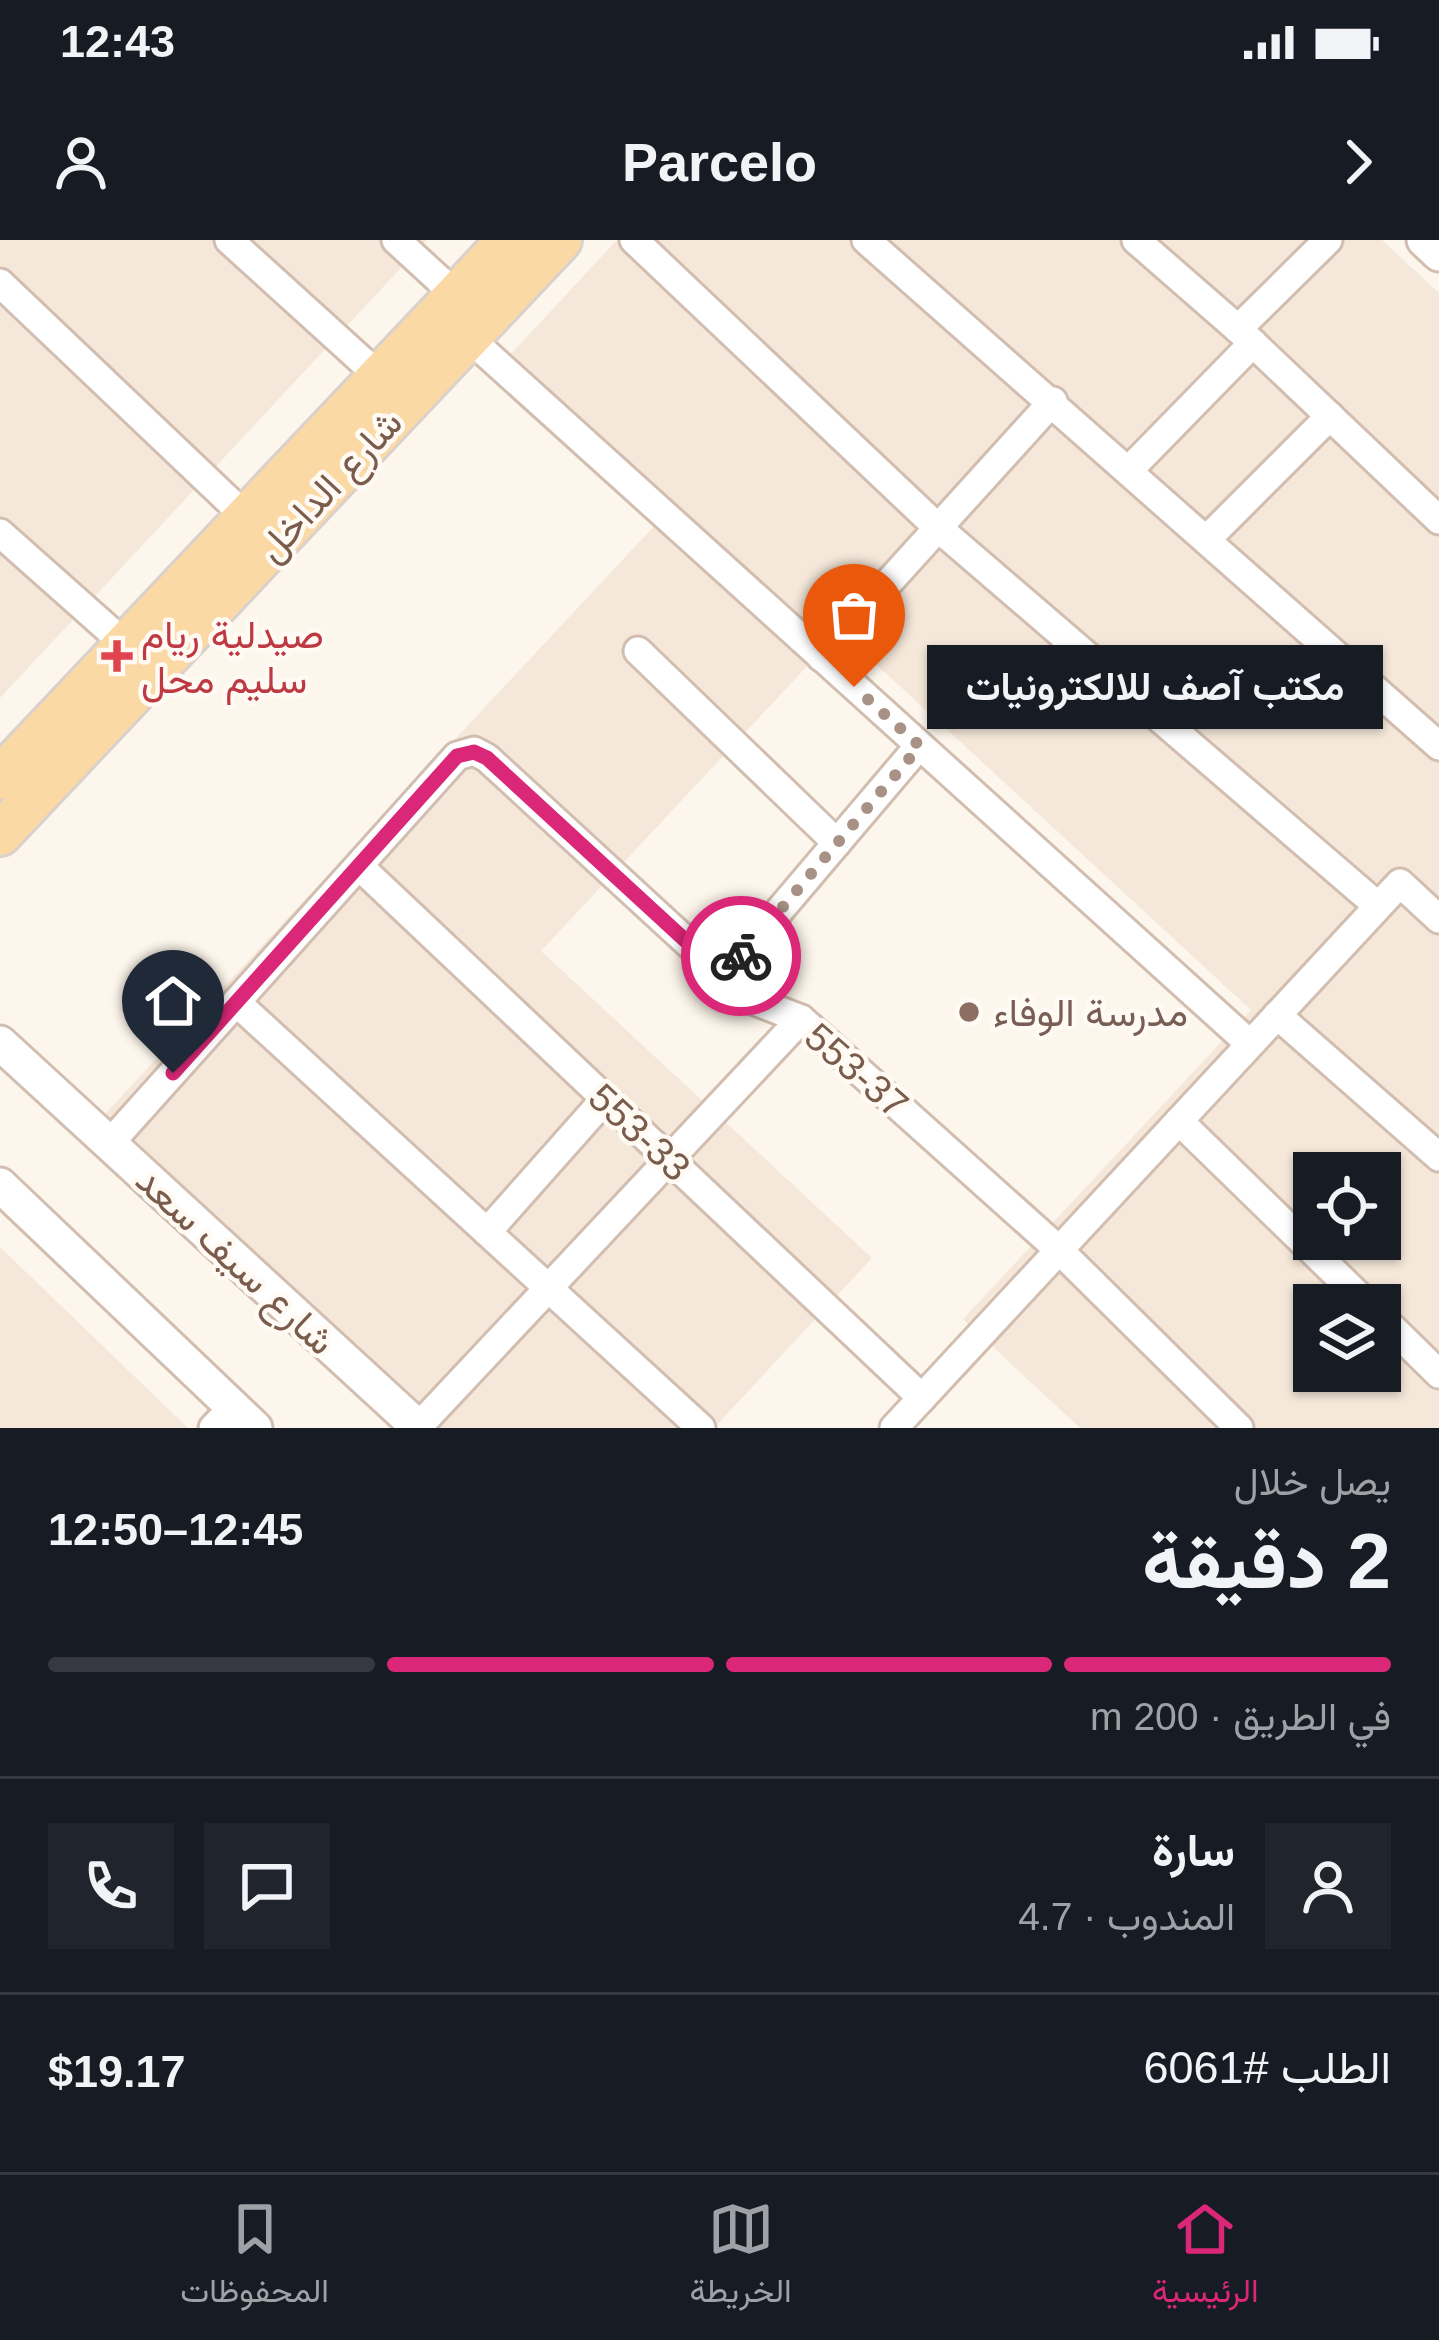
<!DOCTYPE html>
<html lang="ar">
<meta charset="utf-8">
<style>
body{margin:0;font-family:Arial,Vazirmatn,sans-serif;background:#20242c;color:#f1f3f6;direction:rtl;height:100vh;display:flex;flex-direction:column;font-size:45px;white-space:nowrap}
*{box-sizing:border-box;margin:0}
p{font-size:39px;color:#9ea1a6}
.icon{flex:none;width:66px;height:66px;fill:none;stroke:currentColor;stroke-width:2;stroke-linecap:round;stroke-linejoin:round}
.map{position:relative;height:1188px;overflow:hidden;direction:ltr}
.details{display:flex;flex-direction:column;background:#171b24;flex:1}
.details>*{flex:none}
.controls{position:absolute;left:1293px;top:912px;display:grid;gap:24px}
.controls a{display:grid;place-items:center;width:108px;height:108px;border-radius:0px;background:#171b24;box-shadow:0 3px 9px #0004;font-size:60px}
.pin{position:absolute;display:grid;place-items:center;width:102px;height:102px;color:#fff;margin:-123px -51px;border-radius:50% 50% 50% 0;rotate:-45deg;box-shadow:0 0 12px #0007}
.pin .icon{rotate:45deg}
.courier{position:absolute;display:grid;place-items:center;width:120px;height:120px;margin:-60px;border:9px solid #db2777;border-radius:50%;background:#fff;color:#222;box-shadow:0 3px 15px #0007}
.bubble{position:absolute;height:84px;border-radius:0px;background:#171b24;box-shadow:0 3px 9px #0004;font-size:39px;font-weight:700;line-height:84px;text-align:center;direction:rtl}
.summary em{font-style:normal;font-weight:700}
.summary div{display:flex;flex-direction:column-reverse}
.summary{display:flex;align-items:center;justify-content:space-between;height:204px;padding:0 48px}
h1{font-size:78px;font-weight:700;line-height:90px}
.bar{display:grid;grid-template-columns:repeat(4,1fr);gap:18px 12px;align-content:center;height:144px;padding:0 48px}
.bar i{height:15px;border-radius:9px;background:#363941}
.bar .selected{background:#db2777}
.bar p{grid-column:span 4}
.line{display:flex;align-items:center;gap:30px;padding:0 48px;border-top:3px solid #363941}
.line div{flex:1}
.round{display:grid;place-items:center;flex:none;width:126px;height:126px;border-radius:0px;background:#20242c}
.status{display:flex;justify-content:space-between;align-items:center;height:84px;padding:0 60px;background:#171b24;direction:ltr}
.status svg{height:33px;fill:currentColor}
header{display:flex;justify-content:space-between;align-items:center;height:156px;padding:0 48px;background:#171b24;font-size:54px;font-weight:700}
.menu{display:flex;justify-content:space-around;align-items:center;height:168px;border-top:3px solid #363941;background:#171b24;font-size:33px;color:#9ea1a6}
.menu a{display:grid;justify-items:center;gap:6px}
.menu .selected{color:#db2777}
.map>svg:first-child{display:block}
</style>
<div class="status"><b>12:43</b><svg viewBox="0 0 49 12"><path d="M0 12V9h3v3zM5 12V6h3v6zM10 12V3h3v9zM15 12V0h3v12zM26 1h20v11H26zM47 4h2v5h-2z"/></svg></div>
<header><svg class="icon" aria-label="forward" viewBox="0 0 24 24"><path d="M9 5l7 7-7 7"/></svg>Parcelo<svg class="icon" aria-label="person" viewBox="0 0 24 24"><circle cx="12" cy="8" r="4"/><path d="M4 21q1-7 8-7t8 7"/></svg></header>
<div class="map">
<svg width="1439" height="1188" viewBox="0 0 1439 1188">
<rect width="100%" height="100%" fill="#fdf6ec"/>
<!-- residential -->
<g fill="#f5e8da" fill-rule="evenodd">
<polygon points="0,0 427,0 0,458"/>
<path d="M617,0H1382L1439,53V1188H1080L963,1079L1251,770L840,391L541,711L872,1018L714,1188H410L89,891L670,269L507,118ZM1314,933H1380V999H1314ZM1314,1065H1380V1131H1314Z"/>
<polygon points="0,1007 188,1188 0,1188"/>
</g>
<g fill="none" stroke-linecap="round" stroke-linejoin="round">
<!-- minor casing -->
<g stroke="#d1beb0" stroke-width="33">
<g id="minor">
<polyline points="229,0 380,137"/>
<polyline points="396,0 457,56"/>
<polyline points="634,0 936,286 1378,666"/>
<polyline points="866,0 1439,506"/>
<polyline points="1136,0 1238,89 1439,280"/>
<polyline points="0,43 245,276"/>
<polyline points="1238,89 1328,0"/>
<polyline points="468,97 1250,804"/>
<polyline points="1129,230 1253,103"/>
<polyline points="0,293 125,404"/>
<polyline points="1207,299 1330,176"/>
<polyline points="638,411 837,603"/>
<polyline points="821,417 1053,161"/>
<polyline points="359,626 922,1158"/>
<polyline points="724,736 919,506"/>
<polyline points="236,762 701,1188"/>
<polyline points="1277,775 1439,917"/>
<polyline points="1179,881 1368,1065"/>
<polyline points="109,904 457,516 474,511 487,518 724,736 755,761 801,779 1059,1010 1239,1188"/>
<polyline points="487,992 605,859"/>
<polyline points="1380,1076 1439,1134"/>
<polyline points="418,1187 801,779"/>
<polyline points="213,1188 233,1167"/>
<polyline points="894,1188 1400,643 1439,679"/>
</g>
</g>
<!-- tertiary casing -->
<g stroke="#d1beb0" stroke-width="39">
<g id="tertiary">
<polyline points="1424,0 1439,14"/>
<polyline points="0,803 419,1188"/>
<polyline points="0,945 255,1188"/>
</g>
</g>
<!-- primary casing -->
<g stroke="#dad1cd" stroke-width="48">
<g id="primary">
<polyline points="0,538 509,0"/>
<polyline points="0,594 560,0"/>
</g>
</g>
<!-- minor -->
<use href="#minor" stroke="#fff" stroke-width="27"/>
<!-- tertiary -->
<use href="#tertiary" stroke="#fff" stroke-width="33"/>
<!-- primary -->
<use href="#primary" stroke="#fbd9a5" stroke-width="42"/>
</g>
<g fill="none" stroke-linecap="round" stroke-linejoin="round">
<!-- done -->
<polyline stroke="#a89285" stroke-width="12" stroke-dasharray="0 21.6" points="741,716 920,506 854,447"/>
<!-- route -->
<polyline stroke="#db2777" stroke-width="15" points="173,833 457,516 474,512 487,518 724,736 741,716"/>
</g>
<!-- markers -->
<path fill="#e0444e" stroke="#fffaf3" stroke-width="4.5" d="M111 398h12v12h12v12h-12v12h-12v-12h-12v-12h12z"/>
<circle fill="#8d6e63" stroke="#fffaf3" stroke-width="4.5" cx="969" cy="772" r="12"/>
<g text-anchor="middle" stroke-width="9" stroke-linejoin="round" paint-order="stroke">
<!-- street labels -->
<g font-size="39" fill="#7a5c4d" stroke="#fffaf3">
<text transform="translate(329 245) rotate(-47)" y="14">شارع الداخل</text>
<text transform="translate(857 830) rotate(41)" y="14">553-37</text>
<text transform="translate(640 892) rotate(43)" y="14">553-33</text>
<text transform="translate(236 1020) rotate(43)" y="14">شارع سيف سعد</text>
</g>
<!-- health labels -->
<g font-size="39" fill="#be3a42" stroke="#fffaf3" text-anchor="start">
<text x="141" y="408">صيدلية ريام<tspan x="141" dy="45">سليم محل</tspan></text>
</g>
<!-- education labels -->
<g font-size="39" fill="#785e54" stroke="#fffaf3" text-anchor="start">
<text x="993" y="786">مدرسة الوفاء</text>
</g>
</g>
</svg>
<div class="controls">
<a><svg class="icon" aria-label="locate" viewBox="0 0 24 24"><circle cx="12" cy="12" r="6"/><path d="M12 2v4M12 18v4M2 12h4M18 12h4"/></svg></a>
<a><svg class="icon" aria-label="layers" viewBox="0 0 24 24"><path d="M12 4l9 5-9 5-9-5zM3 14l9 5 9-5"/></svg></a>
</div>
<div class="pin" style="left:854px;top:447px;background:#ea580c"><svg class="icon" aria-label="bag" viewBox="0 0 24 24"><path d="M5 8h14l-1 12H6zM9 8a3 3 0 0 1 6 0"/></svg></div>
<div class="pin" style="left:173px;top:833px;background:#1f2937"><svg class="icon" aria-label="home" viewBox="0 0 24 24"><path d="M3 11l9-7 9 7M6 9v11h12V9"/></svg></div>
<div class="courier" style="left:741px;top:716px"><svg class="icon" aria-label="bike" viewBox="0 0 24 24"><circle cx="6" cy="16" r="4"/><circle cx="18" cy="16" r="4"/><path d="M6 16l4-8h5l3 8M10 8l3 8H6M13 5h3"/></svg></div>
<div class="bubble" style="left:927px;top:405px;width:456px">مكتب آصف للالكترونيات</div>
</div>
<section class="details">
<div class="summary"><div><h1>2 دقيقة</h1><p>يصل خلال</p></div><em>12:45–12:50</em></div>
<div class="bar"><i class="selected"></i><i class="selected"></i><i class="selected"></i><i></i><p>في الطريق · 200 m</p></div>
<div class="line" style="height:216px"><a class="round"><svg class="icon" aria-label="person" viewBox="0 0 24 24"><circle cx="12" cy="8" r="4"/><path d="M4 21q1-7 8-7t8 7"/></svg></a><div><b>سارة</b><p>المندوب · 4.7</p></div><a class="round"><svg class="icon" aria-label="chat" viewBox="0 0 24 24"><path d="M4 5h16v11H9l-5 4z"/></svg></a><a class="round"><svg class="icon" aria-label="phone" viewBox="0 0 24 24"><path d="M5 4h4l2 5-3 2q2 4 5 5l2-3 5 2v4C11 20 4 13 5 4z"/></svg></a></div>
<div class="line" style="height:156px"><div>الطلب #6061</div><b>$19.17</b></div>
</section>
<nav class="menu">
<a class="selected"><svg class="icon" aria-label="home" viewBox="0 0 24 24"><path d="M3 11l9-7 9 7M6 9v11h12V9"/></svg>الرئيسية</a>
<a><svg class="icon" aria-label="map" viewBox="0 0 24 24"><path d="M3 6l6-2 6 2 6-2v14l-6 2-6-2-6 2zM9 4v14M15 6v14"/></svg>الخريطة</a>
<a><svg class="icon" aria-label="saved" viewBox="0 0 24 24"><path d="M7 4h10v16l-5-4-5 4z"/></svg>المحفوظات</a>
</nav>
